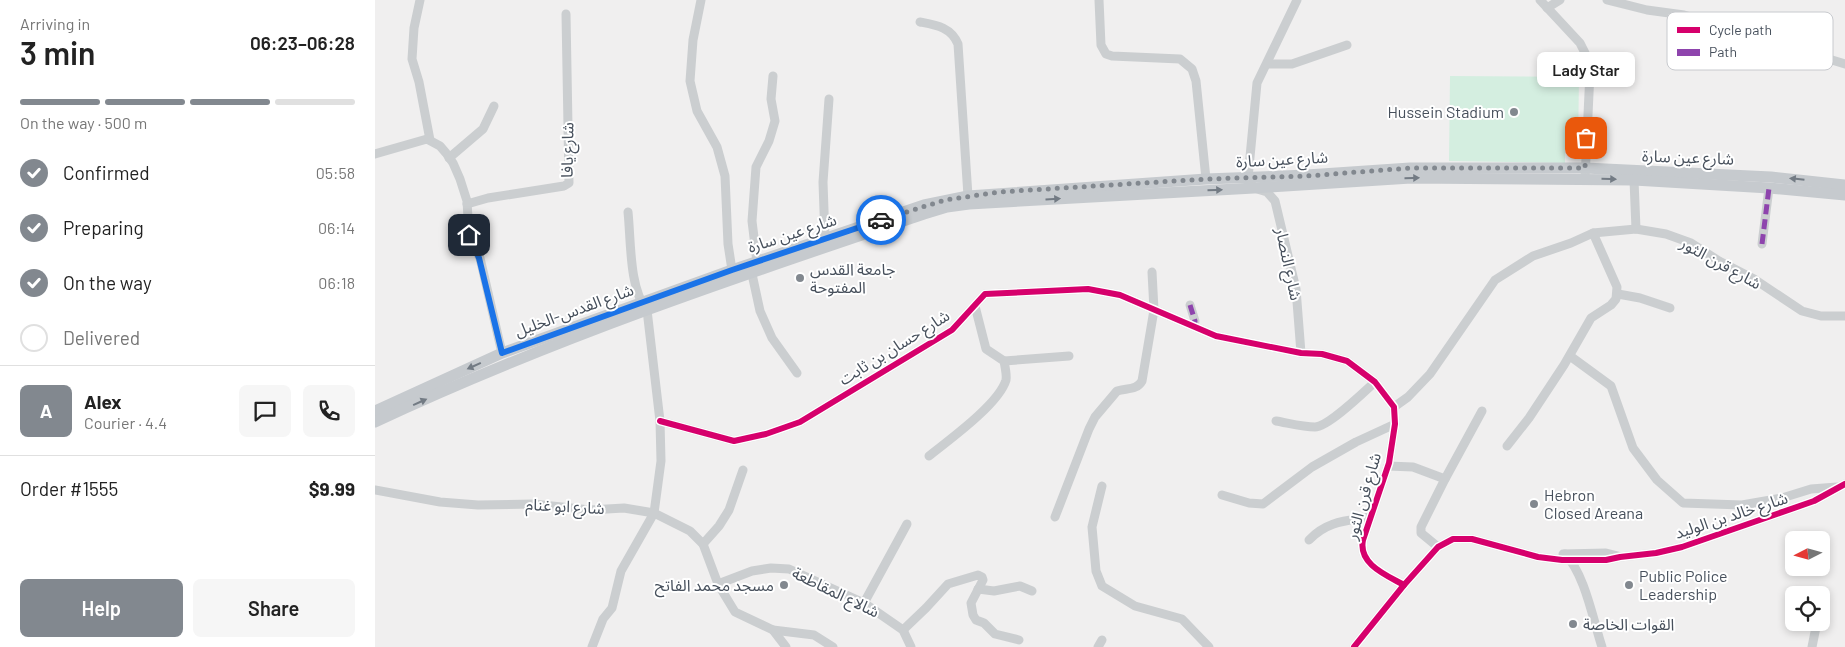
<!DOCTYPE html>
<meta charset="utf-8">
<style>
body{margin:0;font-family:Barlow,"Noto Sans Arabic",sans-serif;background:#f6f6f6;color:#222;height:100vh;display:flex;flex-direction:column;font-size:19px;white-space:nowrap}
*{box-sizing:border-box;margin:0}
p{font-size:16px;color:#767676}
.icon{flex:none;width:28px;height:28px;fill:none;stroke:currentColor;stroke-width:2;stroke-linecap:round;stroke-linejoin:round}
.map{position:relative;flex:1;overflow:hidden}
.drawer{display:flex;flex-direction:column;background:#fff;width:375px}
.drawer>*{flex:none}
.needle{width:32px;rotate:264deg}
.tools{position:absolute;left:1410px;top:531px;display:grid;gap:10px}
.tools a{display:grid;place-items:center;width:45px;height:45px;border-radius:8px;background:#fff;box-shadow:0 2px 8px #0003;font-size:25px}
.pin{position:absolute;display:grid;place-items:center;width:42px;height:42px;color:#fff;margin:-21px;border-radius:10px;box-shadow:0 2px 8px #0006}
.courier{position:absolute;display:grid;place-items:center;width:50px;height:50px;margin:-25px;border:4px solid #1a73e8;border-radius:50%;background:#fff;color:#222;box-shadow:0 1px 6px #0007}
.bubble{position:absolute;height:35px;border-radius:8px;background:#fff;box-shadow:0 2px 8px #0003;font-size:16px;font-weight:600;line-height:35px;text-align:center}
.head em{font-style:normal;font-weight:600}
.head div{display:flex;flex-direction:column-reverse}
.head{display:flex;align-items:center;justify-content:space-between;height:85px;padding:0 20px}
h1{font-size:32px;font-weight:600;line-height:38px}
.bar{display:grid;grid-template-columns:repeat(4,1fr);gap:8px 5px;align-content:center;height:60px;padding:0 20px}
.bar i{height:6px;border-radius:4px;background:#e0e0e0}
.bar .on{background:#82888f}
.bar p{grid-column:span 4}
.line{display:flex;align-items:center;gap:12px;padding:0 20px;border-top:1px solid #e0e0e0}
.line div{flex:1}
.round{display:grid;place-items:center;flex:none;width:52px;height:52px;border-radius:8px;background:#f6f6f6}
ol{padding:0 20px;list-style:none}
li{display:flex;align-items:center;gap:15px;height:55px}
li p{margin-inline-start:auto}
li .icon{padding:5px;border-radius:50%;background:#82888f;color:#fff;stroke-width:4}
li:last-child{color:#767676}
li i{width:28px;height:28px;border:2px solid #e0e0e0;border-radius:50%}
.button{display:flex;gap:10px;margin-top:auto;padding:10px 20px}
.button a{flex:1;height:58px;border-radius:8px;background:#82888f;color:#fff;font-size:20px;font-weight:600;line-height:58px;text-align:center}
.button a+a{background:#f6f6f6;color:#222}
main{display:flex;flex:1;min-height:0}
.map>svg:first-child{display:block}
</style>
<main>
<section class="drawer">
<div class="head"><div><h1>3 min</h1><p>Arriving in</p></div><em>06:23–06:28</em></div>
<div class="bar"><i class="on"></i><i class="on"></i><i class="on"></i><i></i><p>On the way · 500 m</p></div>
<ol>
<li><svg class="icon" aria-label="check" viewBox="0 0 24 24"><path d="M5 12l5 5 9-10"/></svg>Confirmed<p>05:58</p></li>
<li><svg class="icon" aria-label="check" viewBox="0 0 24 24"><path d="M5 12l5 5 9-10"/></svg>Preparing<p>06:14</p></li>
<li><svg class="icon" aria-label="check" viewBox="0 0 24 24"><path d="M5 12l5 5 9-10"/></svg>On the way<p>06:18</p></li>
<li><i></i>Delivered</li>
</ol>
<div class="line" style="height:90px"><b class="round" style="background:#82888f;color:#fff">A</b><div><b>Alex</b><p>Courier · 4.4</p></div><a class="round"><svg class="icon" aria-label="chat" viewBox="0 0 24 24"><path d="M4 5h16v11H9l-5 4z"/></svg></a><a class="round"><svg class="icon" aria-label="phone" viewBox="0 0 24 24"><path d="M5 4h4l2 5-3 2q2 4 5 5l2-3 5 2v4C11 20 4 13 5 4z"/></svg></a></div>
<div class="line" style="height:65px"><div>Order #1555</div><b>$9.99</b></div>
<div class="button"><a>Help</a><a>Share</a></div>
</section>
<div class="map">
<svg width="1470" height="647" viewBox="0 0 1470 647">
<rect width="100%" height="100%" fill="#f0efef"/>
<!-- green -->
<polygon fill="#d4eee0" points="1075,76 1204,77 1203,148 1190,147 1190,163 1074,161"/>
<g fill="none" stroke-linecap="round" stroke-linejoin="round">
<!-- minor -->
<g stroke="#cbced0" stroke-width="9">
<polyline points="45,0 39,28 37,59 44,82 55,140"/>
<polyline points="326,0 318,40 315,81 322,111 342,147 350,176 353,244 357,270"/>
<polyline points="724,0 726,45 731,54 737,56 805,59 817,69 821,81 831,179"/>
<polyline points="922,0 882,83 873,178 879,188 892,192 900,201 921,289 926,353"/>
<polyline points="1165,0 1205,43 1213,59 1215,72 1210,179"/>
<polyline points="1232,0 1272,10 1309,15 1470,64"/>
<polyline points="1172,8 1185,0"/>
<path d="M545,22C561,25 576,27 583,44L593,196"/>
<polyline points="892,64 917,64 972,45"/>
<polyline points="0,154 52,139 65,146 71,153 78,163 85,179 92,201 94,235 105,258 127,353"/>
<polyline points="74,158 108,129 119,106"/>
<polyline points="1259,180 1261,229"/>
<polyline points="92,204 113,198 189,186 194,183 191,14"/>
<polyline points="450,239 448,182 454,99"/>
<polyline points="1387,244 1394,188"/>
<polyline points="382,262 377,221 381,167 394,141 400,121 396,99 398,76"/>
<polyline points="377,274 385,311 397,338 422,373"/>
<polyline points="1243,294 1265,298 1295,308"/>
<polyline points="815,305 820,321 819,326"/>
<polyline points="1195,356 1236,386 1258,448 1282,480 1308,503 1367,505 1407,498 1436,489 1462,487"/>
<polyline points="629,361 694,356"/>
<polyline points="1019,407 1033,397 1055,374 1120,280 1158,256 1196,243 1218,233 1261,229 1291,234 1316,243 1344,261 1379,279 1427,311 1446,316 1470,316"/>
<path d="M285,421L359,441L391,434L425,422L577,330L610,294L713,289L745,295L841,336L926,353L947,354L972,361L1000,382L1019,407L1020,424L1014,463L988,540C983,564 1011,575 1029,585"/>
<path d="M901,421C913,423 928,427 940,427C953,427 989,392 1000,382"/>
<polyline points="1132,446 1154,418 1189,365 1216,318 1236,305 1241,299 1242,287 1218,233"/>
<path d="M554,456C574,440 624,404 631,380C632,375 630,367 629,361L611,349L600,306"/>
<polyline points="1013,466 1038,467 1070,479"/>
<polyline points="727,486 717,527 721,571 727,586 760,606 807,619 834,647"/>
<polyline points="0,490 65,502 103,505 158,504 215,510 249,508 279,513 315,531 328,544 343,584 360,612 398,630 411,647"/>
<polyline points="847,495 874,503 888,504 937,467 981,442 1020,424"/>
<path d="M680,517L714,429L720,417L742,391C752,388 762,390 767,381L779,310L777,272"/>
<path d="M934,540C952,521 971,521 995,517"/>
<polyline points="328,544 344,526 354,510 368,470"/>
<polyline points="1063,547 1046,533 1046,527 1070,479 1107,411"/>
<polyline points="1188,554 1231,553 1243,556"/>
<path d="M1190,554C1210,574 1218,620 1227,647"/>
<polyline points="343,584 377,571 396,568 414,569 489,603 528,630 536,647"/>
<polyline points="603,589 619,591 645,586 657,591"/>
<polyline points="489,603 532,524"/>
<polyline points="398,630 439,635 458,647"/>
<polyline points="528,630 551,608 573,584 603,575 607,577 608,580 596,603 598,615 601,620 609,623 620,634 644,640"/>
<path d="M217,647L228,619L237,608L246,571L279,513L286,461L285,421L272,310C254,289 256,240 253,212"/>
<polyline points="723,647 727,640"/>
<polyline points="979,647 1029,585 1063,547 1078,539 1097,539 1163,557 1187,560 1231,560 1245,557 1281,553 1307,547 1439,501 1470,484"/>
<polyline points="1437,647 1442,622"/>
</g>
<!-- major -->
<g stroke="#c6cace" stroke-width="11">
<polyline points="0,411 127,353 357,270 549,205 593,196 831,179 932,175 1035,168 1210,168 1396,177 1470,185"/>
<path d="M0,422C177,339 364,276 549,214L572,207L594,204L879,188L1036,178L1259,180L1394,188L1470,195"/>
</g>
<!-- quiet -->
<g stroke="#8e44ad" stroke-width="5" stroke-dasharray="10 5" stroke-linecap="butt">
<polyline points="1387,244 1394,188"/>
<polyline points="815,305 820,321 819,326"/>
</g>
<!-- cycleway casing -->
<g stroke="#fff" stroke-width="9">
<g id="cycleway">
<path d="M285,421L359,441L391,434L425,422L577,330L610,294L713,289L745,295L841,336L926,353L947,354L972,361L1000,382L1019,407L1020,424L1014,463L988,540C983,564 1011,575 1029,585"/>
<polyline points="979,647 1029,585 1063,547 1078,539 1097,539 1163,557 1187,560 1231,560 1245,557 1281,553 1307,547 1439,501 1470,484"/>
</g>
</g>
<!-- cycleway -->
<use href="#cycleway" stroke="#d6006c" stroke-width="6"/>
</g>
<!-- one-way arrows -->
<defs><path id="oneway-solid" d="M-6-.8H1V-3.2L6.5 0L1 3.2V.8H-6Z" transform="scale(1.25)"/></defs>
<g fill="#737b84">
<use href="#oneway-solid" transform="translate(1037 178) rotate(-1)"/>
<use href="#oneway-solid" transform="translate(1234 179) rotate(2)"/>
<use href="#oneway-solid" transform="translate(1422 179) rotate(-174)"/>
<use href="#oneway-solid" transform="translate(840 190) rotate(-2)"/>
<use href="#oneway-solid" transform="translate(678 199) rotate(-3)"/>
<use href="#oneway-solid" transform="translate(99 366) rotate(156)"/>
<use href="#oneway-solid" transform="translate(45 402) rotate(-24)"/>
</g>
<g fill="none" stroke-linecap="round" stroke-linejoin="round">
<!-- done -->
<polyline stroke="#82888f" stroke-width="5" stroke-dasharray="0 9" points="506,220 570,200 624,192 832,179 932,176 1035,168 1210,168 1211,138"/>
<!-- route -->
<polyline stroke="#1a73e8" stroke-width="6" points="94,235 104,258 127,353 357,270 506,220"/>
</g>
<!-- markers -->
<g fill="#82888f" stroke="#fff" stroke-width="2">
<circle cx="1139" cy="112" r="5"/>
<circle cx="425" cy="278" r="5"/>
<circle cx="1159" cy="504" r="5"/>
<circle cx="409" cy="585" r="5"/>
<circle cx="1254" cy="585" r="5"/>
<circle cx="1198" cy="624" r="5"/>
</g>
<g text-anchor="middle" stroke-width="4" stroke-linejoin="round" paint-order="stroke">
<!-- poi labels -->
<g font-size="16" fill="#47505c" stroke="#fff" text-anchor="start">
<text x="1129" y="118" text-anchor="end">Hussein Stadium</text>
<text x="435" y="275">جامعة القدس<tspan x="435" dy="18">المفتوحة</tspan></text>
<text x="1169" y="501">Hebron<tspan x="1169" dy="18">Closed Areana</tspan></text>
<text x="1264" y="582">Public Police<tspan x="1264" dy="18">Leadership</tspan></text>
<text x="399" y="591" text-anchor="end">مسجد محمد الفاتح</text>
<text x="1208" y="630">القوات الخاصة</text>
</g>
<!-- street labels -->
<g font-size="16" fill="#47505c" stroke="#fff">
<text transform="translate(192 150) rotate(-89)" y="6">شارع يافا</text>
<text transform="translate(1313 157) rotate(2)" y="6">شارع عين سارة</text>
<text transform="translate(907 159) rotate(-3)" y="6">شارع عين سارة</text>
<text transform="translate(417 233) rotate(-18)" y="6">شارع عين سارة</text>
<text transform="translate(1346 263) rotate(29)" y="6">شارع قرن الثور</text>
<text transform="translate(914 264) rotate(78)" y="6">شارع النصار</text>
<text transform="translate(199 310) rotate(-20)" y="6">شارع القدس-الخليل</text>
<text transform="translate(519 347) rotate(-32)" y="6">شارع حسان بن ثابت</text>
<text transform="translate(988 496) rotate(-74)" y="6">شارع قرن الثور</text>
<text transform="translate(190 506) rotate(3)" y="6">شارع ابو غنام</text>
<text transform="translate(1356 515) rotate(-18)" y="6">شارع خالد بن الوليد</text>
<text transform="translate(461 592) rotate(26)" y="6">شالاع المقاطعة</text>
</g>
</g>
<!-- legend -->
<rect x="1292" y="12" width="166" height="58" rx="8" fill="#fff" stroke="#c8cace" stroke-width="1"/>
<rect x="1302" y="27" width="23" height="6" fill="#d6006c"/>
<rect x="1302" y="49" width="23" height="7" fill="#8e44ad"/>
<g font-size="14" fill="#47505c">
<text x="1334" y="35">Cycle path</text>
<text x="1334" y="57">Path</text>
</g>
</svg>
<div class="tools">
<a><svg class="needle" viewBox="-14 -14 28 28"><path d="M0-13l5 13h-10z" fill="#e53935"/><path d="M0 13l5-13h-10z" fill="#767676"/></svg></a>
<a><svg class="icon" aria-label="locate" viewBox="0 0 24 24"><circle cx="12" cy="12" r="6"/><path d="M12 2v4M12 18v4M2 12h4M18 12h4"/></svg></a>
</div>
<div class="pin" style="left:1211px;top:138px;background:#ea580c"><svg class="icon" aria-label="bag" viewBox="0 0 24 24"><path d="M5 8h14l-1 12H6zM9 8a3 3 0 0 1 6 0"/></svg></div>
<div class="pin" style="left:94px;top:235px;background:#1f2937"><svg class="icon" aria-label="home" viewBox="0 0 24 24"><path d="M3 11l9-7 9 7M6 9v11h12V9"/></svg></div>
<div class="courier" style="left:506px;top:220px"><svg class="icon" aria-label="car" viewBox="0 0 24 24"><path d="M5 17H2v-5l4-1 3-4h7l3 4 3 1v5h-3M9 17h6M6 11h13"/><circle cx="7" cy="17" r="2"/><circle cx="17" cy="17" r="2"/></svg></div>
<div class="bubble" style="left:1162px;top:52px;width:98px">Lady Star</div>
</div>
</main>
